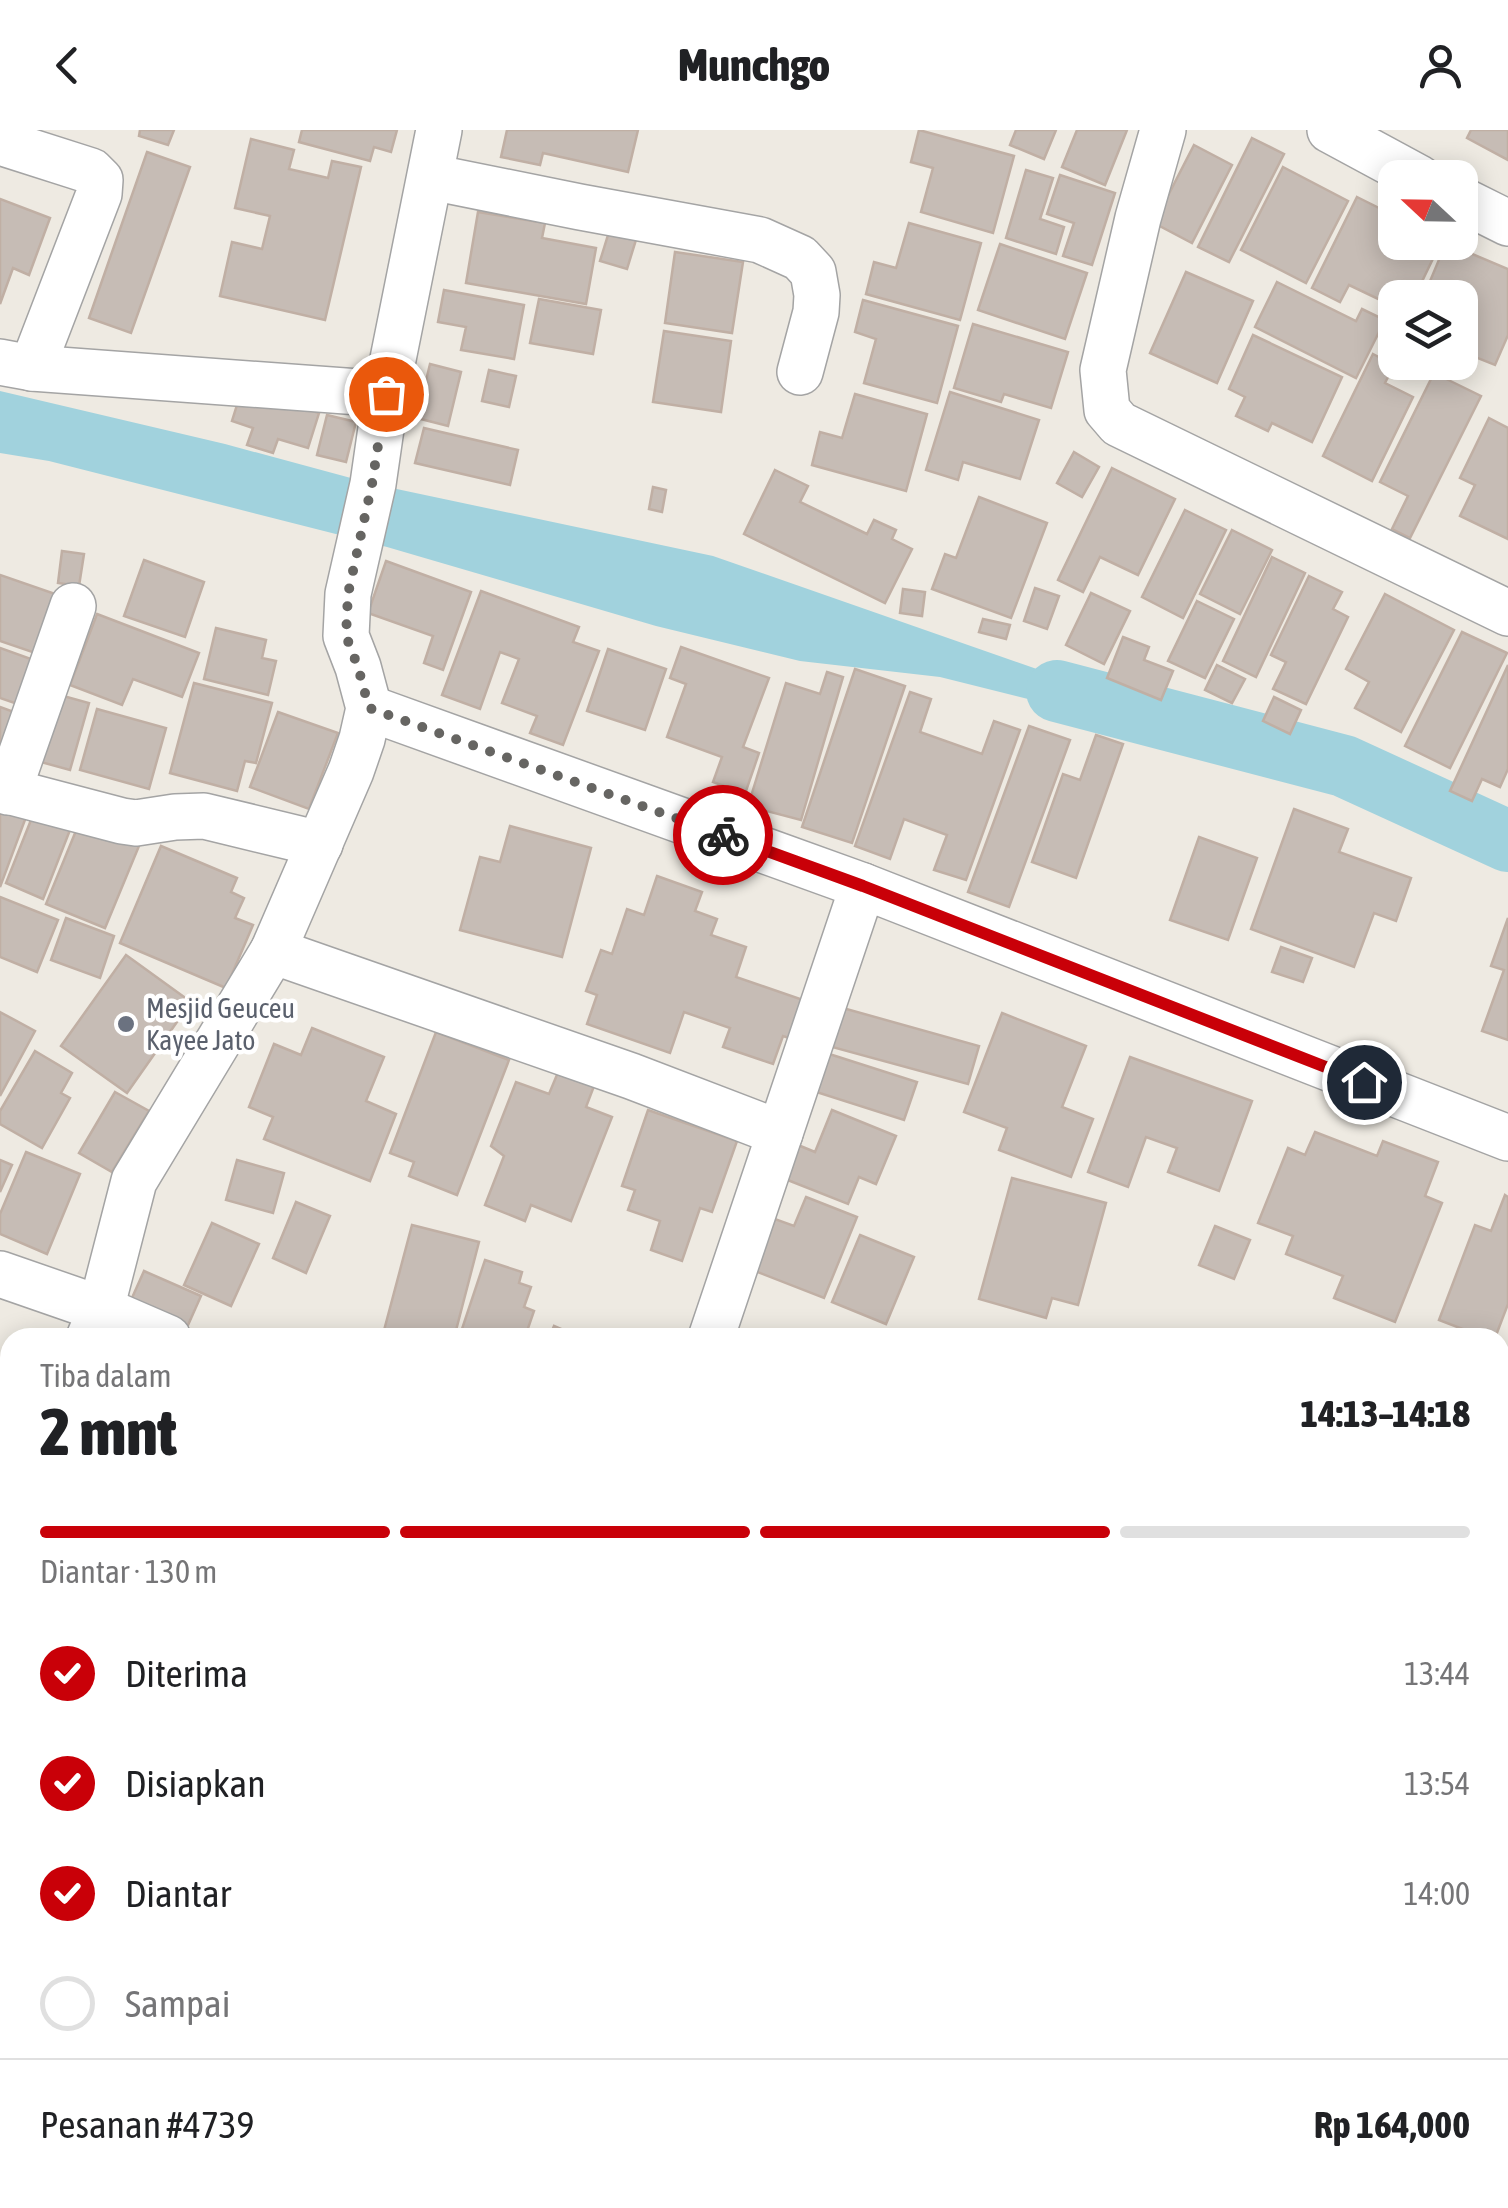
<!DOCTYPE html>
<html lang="id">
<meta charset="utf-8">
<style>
body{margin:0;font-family:"Asap Condensed",sans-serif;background:#f6f6f6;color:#202124;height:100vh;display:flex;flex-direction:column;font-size:38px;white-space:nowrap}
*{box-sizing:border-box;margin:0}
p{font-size:32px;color:#757577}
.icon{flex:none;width:55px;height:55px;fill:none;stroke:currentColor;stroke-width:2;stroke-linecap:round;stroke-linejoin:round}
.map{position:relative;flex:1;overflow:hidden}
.sheet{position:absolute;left:0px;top:1198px;width:1510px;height:882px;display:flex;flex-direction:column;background:#fff;border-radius:30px 30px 0 0;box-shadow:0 5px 25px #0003}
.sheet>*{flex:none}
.needle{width:65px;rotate:292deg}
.buttons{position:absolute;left:1378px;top:30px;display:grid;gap:20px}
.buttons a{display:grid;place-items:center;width:100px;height:100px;border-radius:20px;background:#fff;box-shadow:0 5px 25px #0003;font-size:50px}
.pin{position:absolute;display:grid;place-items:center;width:85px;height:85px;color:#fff;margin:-42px;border:5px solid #fff;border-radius:50%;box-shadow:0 2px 10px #0007}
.courier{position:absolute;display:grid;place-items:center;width:100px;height:100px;margin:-50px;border:8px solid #c90008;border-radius:50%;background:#fff;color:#222;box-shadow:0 2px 12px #0007}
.head em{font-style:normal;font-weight:800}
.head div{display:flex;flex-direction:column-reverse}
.head{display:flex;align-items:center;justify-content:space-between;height:170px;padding:0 40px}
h1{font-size:65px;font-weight:800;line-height:75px}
.bar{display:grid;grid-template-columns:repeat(4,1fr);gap:15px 10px;align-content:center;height:120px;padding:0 40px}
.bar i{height:12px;border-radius:8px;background:#e0e0e0}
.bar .selected{background:#c90008}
.bar p{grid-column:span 4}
.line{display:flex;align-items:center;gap:25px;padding:0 40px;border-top:2px solid #e0e0e0}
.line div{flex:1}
ol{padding:0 40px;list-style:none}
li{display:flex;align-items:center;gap:30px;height:110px}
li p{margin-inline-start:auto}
li .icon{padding:10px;border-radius:50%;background:#c90008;color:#fff;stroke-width:4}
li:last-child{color:#757577}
li i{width:55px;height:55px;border:5px solid #e0e0e0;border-radius:50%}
header{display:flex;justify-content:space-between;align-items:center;height:130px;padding:0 40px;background:#fff;font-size:45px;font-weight:800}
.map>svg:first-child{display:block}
</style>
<header><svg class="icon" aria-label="back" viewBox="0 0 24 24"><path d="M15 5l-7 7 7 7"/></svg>Munchgo<svg class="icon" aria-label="person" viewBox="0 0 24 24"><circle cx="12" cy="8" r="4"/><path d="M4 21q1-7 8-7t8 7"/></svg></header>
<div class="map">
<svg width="1508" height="2078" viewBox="0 0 1508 2078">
<rect width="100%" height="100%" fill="#eeeae2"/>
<!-- water -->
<polygon fill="#a1d2dd" points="0,261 225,314 373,354 713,426 1140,575 1132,595 940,547 800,531 656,496 387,417 49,331 0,323"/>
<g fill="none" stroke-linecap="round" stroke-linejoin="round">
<!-- river -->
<polyline stroke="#a1d2dd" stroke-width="62" points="1057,561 1344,636 1508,711"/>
</g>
<!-- building -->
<g fill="#c6bcb5" stroke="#c0afa4" stroke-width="2.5">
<polygon points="140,0 174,0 168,15 139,6"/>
<polygon points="302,0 397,0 391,22 374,17 370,31 299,12"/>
<polygon points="507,0 638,0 628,42 543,23 540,35 501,27"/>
<polygon points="919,0 1014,26 993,103 921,82 933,38 911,32"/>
<polygon points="1016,0 1056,0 1044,29 1010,15"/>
<polygon points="1077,0 1127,0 1105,55 1062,37"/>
<polygon points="1471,0 1508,0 1508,30 1467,8"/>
<polygon points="1252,8 1284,24 1229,132 1198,117"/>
<polygon points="251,9 294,20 289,39 328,48 332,31 361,37 325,190 220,166 232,112 262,119 270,86 235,78"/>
<polygon points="1194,15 1232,35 1192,113 1154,93"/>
<polygon points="147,22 190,37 131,203 89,188"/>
<polygon points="1283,37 1348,71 1306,153 1241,120"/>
<polygon points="1026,40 1053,48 1040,89 1064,97 1056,124 1006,108"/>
<polygon points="1060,45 1115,63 1092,135 1063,126 1074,93 1047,84"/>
<polygon points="1357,67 1395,86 1395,112 1441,112 1414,168 1395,168 1395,177 1349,155 1340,172 1312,158"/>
<polygon points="0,69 50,88 29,145 13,138 0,174"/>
<polygon points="478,82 545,93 542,108 596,118 586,174 466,153"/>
<polygon points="612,92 639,100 627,139 600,131"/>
<polygon points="909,93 981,113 960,190 866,164 874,132 896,138"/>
<polygon points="1446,113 1508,139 1508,205 1495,235 1460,221 1460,168 1423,168"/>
<polygon points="1000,114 1087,143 1065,209 978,180"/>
<polygon points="675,122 743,132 732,203 665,193"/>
<polygon points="1186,142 1253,171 1217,253 1150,223"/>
<polygon points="1277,152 1356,191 1362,179 1385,190 1356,248 1255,197"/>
<polygon points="444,160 524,175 514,229 461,220 466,197 438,192"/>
<polygon points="539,169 601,180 593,224 530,213"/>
<polygon points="863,170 958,196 937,273 864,253 876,209 855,202"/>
<polygon points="973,194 1068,222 1051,278 1004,264 1001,272 954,258"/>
<polygon points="664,201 731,211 721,282 653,272"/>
<polygon points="1253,205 1342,247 1312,312 1272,293 1268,301 1236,286 1245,267 1229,259"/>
<polygon points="1373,224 1394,235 1385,253 1413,267 1372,351 1323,326"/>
<polygon points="430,234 461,242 448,296 417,288"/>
<polygon points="489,240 516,246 509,277 482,271"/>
<polygon points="1434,243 1481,266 1410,408 1392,399 1408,366 1380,352"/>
<polygon points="242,259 319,283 308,318 278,309 273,323 247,315 253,298 232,291"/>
<polygon points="950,262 1039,290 1020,349 963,332 958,350 926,340"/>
<polygon points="855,264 927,284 906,361 812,335 820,302 842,308"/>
<polygon points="327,285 356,292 346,332 317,325"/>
<polygon points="1489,288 1508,298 1508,409 1460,386 1475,355 1460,348"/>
<polygon points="424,298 518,320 510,355 415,333"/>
<polygon points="1074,322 1099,337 1082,367 1057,353"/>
<polygon points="1112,338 1175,369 1138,445 1100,427 1083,462 1058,450"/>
<polygon points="775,340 808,356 800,372 867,404 874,390 896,400 892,409 912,419 885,473 744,404"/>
<polygon points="653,357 666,360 662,382 649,379"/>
<polygon points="979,367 1047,393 1011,488 932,459 945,424 956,428"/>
<polygon points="1185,380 1226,400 1183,488 1142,467"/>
<polygon points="1232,400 1272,420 1240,484 1200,464"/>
<polygon points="62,421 84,424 79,456 58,453"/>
<polygon points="1272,427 1305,443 1256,547 1223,531"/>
<polygon points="144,430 204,452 185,507 124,486"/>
<polygon points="386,431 471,462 443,540 424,533 433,506 368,483"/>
<polygon points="0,445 61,466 41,525 0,511"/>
<polygon points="1309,446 1342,462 1333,479 1348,487 1306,574 1273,559 1286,532 1271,525"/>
<polygon points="1035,458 1059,466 1047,499 1024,491"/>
<polygon points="903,459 925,462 922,486 900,483"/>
<polygon points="481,461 579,497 573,512 599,521 563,615 530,603 537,586 502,573 519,529 500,522 480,579 442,565"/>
<polygon points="1091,463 1130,481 1104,534 1066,515"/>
<polygon points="1385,464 1454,500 1401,602 1355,578 1369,552 1346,539"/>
<polygon points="1197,471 1234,489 1205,548 1168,531"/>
<polygon points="97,484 199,523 182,567 133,549 122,575 70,555"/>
<polygon points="983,489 1010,495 1006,509 979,502"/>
<polygon points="216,498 266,510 262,528 276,531 268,565 204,549"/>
<polygon points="1462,502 1507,523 1450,638 1405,616"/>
<polygon points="1123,507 1149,517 1144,530 1173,541 1161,570 1107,548"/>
<polygon points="681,517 769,548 743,617 759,623 745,664 713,652 722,627 667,607 686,554 670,548"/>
<polygon points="0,518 42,533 26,577 0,568"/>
<polygon points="608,519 666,539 645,600 587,581"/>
<polygon points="1217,535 1245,549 1232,573 1205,560"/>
<polygon points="1508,535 1508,639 1500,657 1482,649 1472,671 1450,661"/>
<polygon points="855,539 905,556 852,713 802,697"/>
<polygon points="827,542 843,547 801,690 748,676 786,553 820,564"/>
<polygon points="194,553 272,573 256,633 245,631 237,661 170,643"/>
<polygon points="49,562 89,573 70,640 30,629"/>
<polygon points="910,562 931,569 920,602 982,624 994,591 1020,600 966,750 934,740 947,705 904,689 890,729 855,716"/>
<polygon points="1274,567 1301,580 1290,604 1263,591"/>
<polygon points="0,577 22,585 0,635"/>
<polygon points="97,579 166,598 149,659 80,640"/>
<polygon points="278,582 338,603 309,679 250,657"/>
<polygon points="1029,596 1070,610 1009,777 968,762"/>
<polygon points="1096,605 1123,614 1076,748 1032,732 1063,644 1080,650"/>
<polygon points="0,677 26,687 0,757"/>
<polygon points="1294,679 1348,699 1339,722 1411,748 1396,791 1374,783 1354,837 1251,799"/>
<polygon points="33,685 70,700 43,769 6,753"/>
<polygon points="80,691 139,716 105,798 46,774"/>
<polygon points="510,696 591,718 562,827 460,800 480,727 500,732"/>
<polygon points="1199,707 1257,728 1228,810 1170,790"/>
<polygon points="161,716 237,748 231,762 244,768 235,788 253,795 226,858 120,813"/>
<polygon points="657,746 702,762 695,781 717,789 711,805 746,817 736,847 806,871 792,909 783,906 773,934 723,917 730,898 684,882 670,923 587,894 597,865 586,861 601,820 612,824 627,779 644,785"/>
<polygon points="0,767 58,790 37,842 0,827"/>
<polygon points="66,788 114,806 100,848 51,830"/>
<polygon points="1508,788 1508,910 1482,901 1504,840 1491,836"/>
<polygon points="1281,817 1312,828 1303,852 1272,842"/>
<polygon points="126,825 191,872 127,963 61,916"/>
<polygon points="832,875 979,916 968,954 821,914"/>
<polygon points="0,882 35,901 0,966"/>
<polygon points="1002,883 1086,916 1062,977 1093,989 1071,1047 999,1020 1007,998 964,982"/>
<polygon points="312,898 384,927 366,971 396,984 370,1051 264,1009 273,987 249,977 274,914 301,925"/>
<polygon points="436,902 509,930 457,1065 409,1046 414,1032 390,1023"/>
<polygon points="35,921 72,943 61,963 70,968 42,1018 0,994 0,981"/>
<polygon points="823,922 917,952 904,990 810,960"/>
<polygon points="1130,927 1252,971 1219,1061 1168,1042 1177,1018 1146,1007 1128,1057 1088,1042"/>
<polygon points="564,928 599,943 586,977 612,987 571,1091 531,1075 525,1091 485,1075 504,1026 491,1016 516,952 549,964"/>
<polygon points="115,962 149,981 112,1042 79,1023"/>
<polygon points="648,980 737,1011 712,1082 700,1078 682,1131 651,1120 660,1091 628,1080 635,1060 622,1056"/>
<polygon points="832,980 896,1006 876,1054 859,1047 848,1074 785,1049 798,1015 815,1022"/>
<polygon points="1315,1002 1377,1026 1383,1011 1438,1032 1425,1066 1442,1073 1395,1192 1334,1168 1343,1146 1286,1124 1293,1106 1258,1093 1288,1018 1305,1025"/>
<polygon points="26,1022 80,1044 47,1124 0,1104 0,1084"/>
<polygon points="0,1030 12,1035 0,1062"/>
<polygon points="237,1030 284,1043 273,1083 226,1070"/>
<polygon points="1012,1048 1106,1073 1078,1175 1052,1168 1046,1188 979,1169"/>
<polygon points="1505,1065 1508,1067 1508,1174 1495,1208 1486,1208 1439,1190 1475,1095 1491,1101"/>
<polygon points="806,1067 857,1087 824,1168 755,1141 775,1089 794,1096"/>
<polygon points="296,1072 330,1086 306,1143 273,1128"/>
<polygon points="212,1093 259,1114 231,1176 184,1155"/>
<polygon points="412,1095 479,1112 454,1208 382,1208"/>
<polygon points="1215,1096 1250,1110 1234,1149 1199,1135"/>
<polygon points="860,1105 914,1127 886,1194 832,1172"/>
<polygon points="485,1130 522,1142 519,1153 531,1157 524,1177 534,1181 525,1207 515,1204 514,1208 459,1208"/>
<polygon points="144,1141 201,1166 184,1204 127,1179"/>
<polygon points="554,1196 582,1208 549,1208"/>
<polygon points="10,1442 10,1506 0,1502 0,1465"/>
<polygon points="0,1508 10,1512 10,1572 2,1591 0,1590"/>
<polygon points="6,1624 10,1625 10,1681 0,1677 0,1640"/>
<polygon points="1500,1624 1508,1627 1508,1696 1500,1692"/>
<polygon points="2,1683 10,1686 10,1730 0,1726"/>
<polygon points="1500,1700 1508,1703 1508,1782 1500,1779"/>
<polygon points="0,2061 10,2064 10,2070 26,2070 37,2078 0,2078"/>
<polygon points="185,2070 259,2070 256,2078 183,2078"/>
<polygon points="342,2070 355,2070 379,2077 381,2070 411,2070 409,2078 340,2078"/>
<polygon points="1047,2070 1127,2070 1124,2078 1044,2078"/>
</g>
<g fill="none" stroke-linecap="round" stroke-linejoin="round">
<!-- minor casing -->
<g stroke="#a4a4a4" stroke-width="48">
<g id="minor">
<polyline points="1163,0 1138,88 1103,240 1107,280 1119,294 1508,483"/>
<polyline points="1330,0 1419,48"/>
<polyline points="0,12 91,41 100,50 99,64 32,238"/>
<polyline points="431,47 580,77 760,110 800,128 813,142 817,165 816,182 800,242"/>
<polyline points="1460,69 1508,93"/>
<polyline points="0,232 32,238 386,264"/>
<polyline points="369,578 863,756 1508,1008"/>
<polyline points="0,659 122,691 136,693 175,687 204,686 320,714"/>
<polyline points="8,662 73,476"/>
<polyline points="273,821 631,946 780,1003"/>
<polyline points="0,1144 101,1179 168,1208"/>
<polyline points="89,1208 101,1179 134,1051 273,821 351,641 362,609 369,578 358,537 346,506 348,464 373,354 386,264 439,0"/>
<polyline points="711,1208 863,756"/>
<polyline points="1500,1364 1508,1367"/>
<polyline points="0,1372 10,1355"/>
<polyline points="1500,1551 1508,1525"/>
<polyline points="1500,1594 1508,1597"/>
<polyline points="0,1950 10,1928"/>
<polyline points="0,2027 10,2030"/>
<polyline points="39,2078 42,2070"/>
<polyline points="293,2078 296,2070"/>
<polyline points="1034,2078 1037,2070"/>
</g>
</g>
<!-- minor -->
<use href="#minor" stroke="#fff" stroke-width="45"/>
</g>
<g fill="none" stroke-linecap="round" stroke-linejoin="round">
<!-- done -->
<polyline stroke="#666562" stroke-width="10" stroke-dasharray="0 18" points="386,264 372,354 348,464 346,506 358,537 369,578 723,705"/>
<!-- route -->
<polyline stroke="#c90008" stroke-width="12" points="723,705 863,756 1364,952"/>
</g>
<!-- markers -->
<circle fill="#6b7280" stroke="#fff" stroke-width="4" cx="126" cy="894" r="10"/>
<g text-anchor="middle" stroke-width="9" stroke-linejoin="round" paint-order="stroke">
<!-- worship labels -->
<g font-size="28" fill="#5b616d" stroke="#fff" text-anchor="start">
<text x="146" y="888">Mesjid Geuceu<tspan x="146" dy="32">Kayee Jato</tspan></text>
</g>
</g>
</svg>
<div class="buttons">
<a><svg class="needle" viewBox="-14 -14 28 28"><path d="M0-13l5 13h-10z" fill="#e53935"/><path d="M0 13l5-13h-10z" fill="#757577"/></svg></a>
<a><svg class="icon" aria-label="layers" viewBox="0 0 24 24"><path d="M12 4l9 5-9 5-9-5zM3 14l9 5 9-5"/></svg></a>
</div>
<div class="pin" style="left:386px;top:264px;background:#ea580c"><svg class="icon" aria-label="bag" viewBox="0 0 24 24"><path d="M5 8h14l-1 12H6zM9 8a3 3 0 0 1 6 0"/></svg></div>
<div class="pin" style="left:1364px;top:952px;background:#1f2937"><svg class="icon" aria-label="home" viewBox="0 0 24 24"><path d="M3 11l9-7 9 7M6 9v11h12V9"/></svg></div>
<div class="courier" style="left:723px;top:705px"><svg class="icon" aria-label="bike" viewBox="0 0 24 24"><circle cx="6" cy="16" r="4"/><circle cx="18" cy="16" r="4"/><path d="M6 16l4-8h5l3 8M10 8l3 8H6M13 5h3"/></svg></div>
<section class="sheet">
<div class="head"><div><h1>2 mnt</h1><p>Tiba dalam</p></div><em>14:13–14:18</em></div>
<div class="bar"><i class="selected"></i><i class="selected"></i><i class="selected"></i><i></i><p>Diantar · 130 m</p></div>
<ol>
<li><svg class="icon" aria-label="check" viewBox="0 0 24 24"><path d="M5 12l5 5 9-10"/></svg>Diterima<p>13:44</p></li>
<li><svg class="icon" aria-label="check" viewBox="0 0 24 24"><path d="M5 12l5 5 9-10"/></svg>Disiapkan<p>13:54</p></li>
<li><svg class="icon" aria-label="check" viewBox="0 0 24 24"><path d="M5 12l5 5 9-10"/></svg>Diantar<p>14:00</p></li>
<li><i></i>Sampai</li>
</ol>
<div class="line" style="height:130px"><div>Pesanan #4739</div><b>Rp 164,000</b></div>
</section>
</div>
